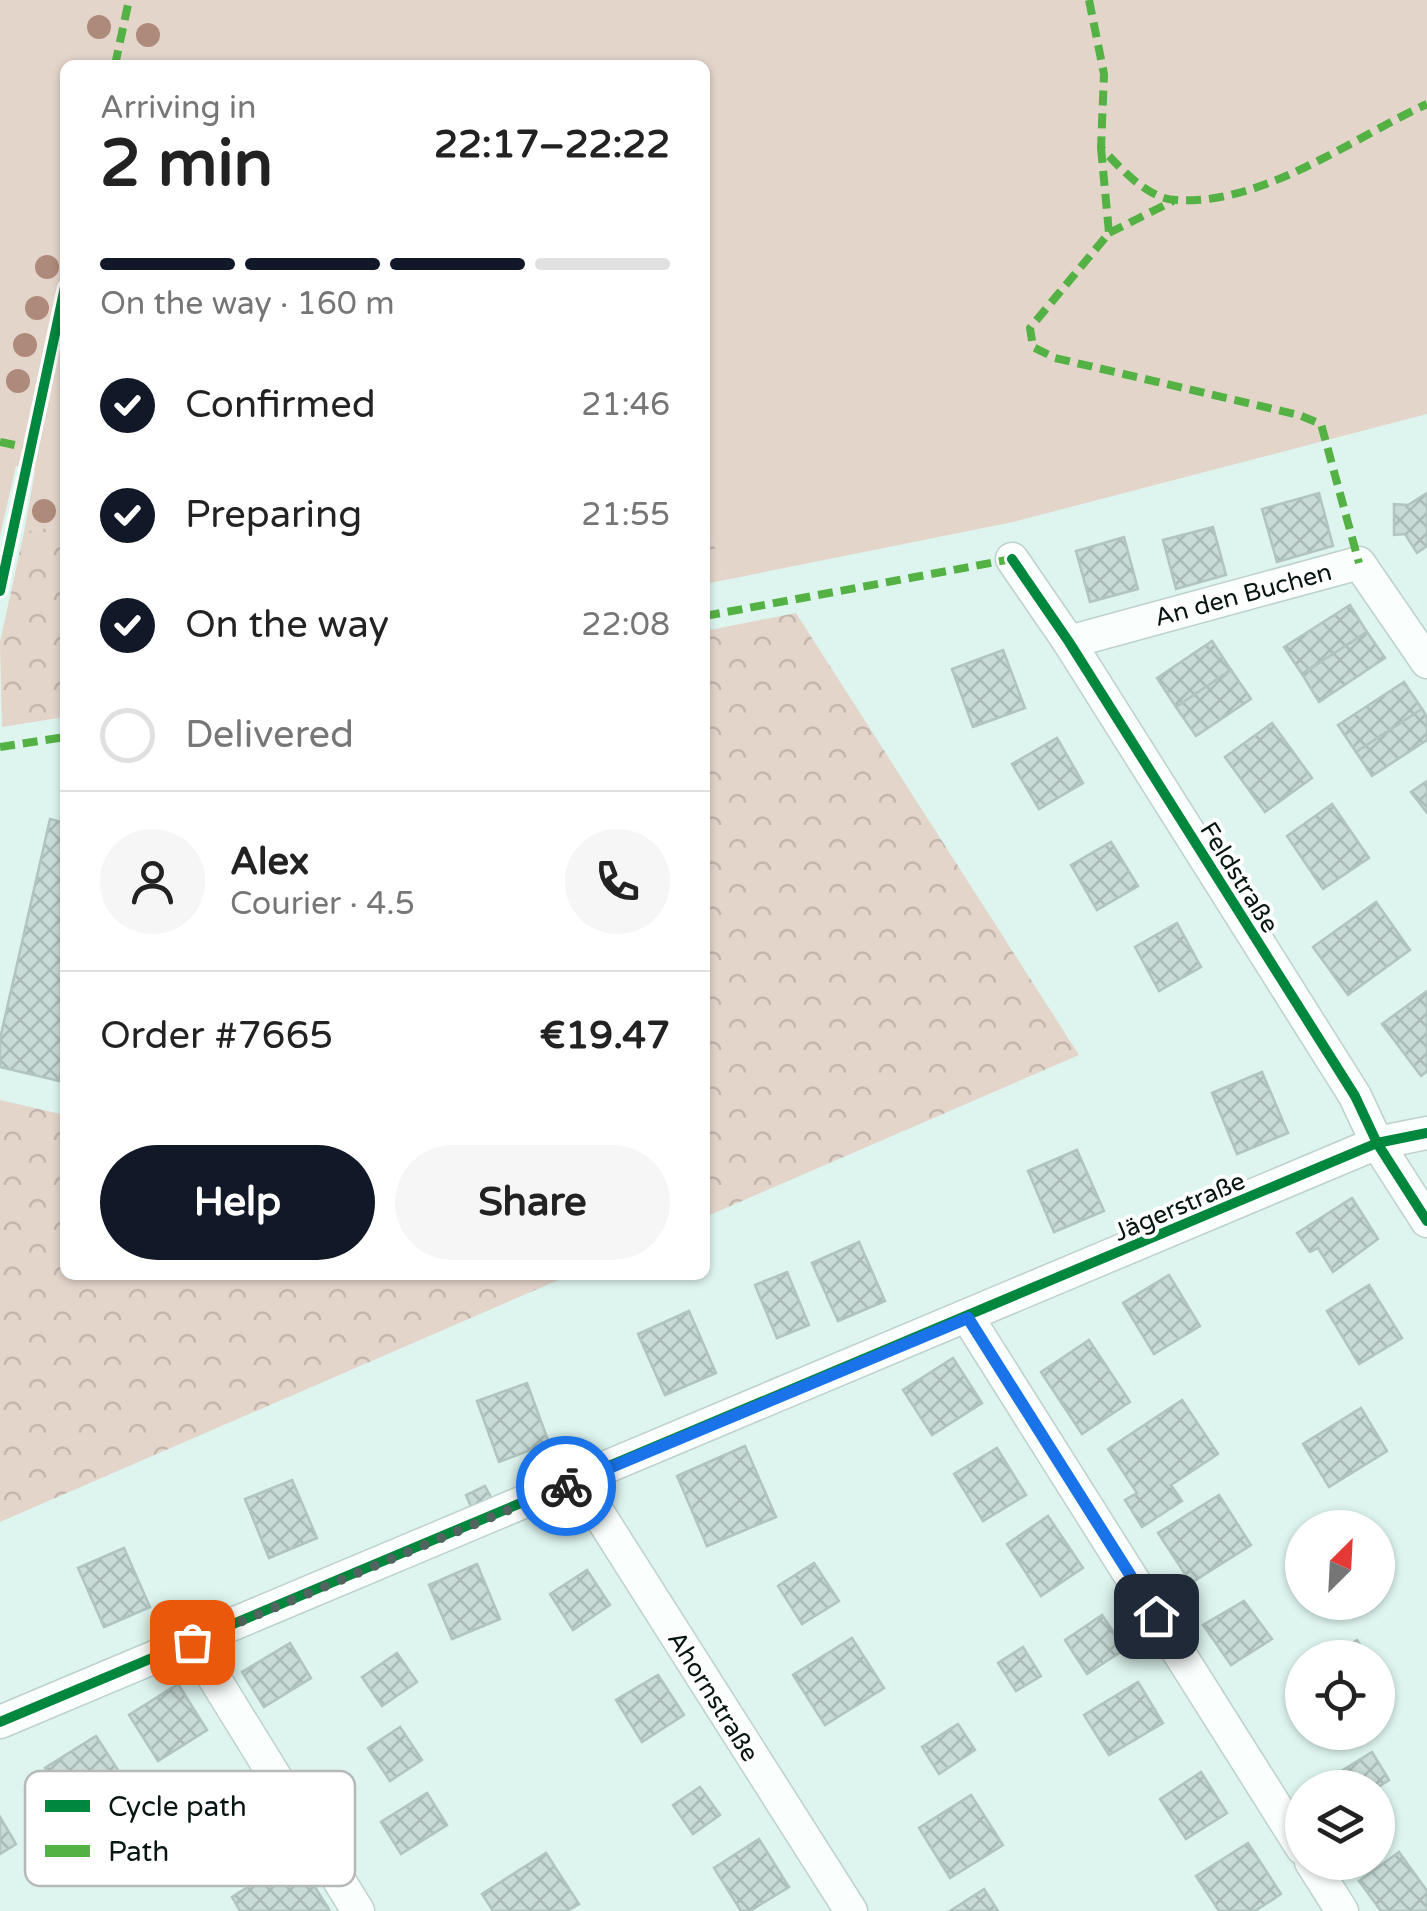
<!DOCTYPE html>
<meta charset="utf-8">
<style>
body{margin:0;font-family:"Varela Round",sans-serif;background:#f6f6f6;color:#222;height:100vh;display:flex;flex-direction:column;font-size:38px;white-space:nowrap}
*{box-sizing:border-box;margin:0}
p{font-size:32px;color:#767676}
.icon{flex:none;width:55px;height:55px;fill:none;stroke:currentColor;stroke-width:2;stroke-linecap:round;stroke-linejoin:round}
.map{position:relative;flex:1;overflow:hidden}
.panel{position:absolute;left:60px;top:60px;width:650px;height:1220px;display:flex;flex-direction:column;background:#fff;border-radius:15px;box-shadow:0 2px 8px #0004}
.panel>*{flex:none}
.needle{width:65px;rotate:24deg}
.tools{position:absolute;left:1285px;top:1510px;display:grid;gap:20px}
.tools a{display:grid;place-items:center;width:110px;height:110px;border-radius:50%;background:#fff;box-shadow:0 2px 8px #0004;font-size:50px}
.pin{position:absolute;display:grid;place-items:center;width:85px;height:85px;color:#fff;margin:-42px;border-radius:20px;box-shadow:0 5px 15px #0006}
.courier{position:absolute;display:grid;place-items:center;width:100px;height:100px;margin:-50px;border:8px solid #1a73e8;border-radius:50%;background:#fff;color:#222;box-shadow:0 2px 12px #0007}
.headline em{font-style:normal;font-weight:700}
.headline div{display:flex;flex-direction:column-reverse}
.headline{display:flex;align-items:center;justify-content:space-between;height:170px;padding:0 40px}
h1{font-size:65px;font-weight:700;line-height:75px}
.bar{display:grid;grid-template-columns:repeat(4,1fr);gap:15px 10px;align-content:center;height:120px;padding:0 40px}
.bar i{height:12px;border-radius:8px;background:#e0e0e0}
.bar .on{background:#111827}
.bar p{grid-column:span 4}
.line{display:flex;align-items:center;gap:25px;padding:0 40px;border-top:2px solid #e0e0e0}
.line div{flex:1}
.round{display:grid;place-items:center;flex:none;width:105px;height:105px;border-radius:52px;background:#f6f6f6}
ol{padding:0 40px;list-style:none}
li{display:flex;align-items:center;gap:30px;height:110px}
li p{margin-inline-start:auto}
li .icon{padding:10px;border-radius:50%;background:#111827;color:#fff;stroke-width:4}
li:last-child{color:#767676}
li i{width:55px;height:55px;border:5px solid #e0e0e0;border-radius:50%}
.button{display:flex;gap:20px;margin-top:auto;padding:20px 40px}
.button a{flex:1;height:115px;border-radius:60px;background:#111827;color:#fff;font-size:40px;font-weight:700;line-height:115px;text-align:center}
.button a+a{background:#f6f6f6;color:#222}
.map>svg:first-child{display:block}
</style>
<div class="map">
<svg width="1427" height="1911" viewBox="0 0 1427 1911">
<defs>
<pattern id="forest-crowns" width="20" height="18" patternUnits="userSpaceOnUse" patternTransform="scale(2.5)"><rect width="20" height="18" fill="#e4d5cb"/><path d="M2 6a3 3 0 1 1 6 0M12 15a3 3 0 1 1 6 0" fill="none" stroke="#c2b6ad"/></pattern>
<pattern id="building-cross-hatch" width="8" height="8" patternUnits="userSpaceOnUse" patternTransform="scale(2.5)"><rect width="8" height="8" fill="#c8dbd6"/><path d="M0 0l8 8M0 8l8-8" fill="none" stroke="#aabbb7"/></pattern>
</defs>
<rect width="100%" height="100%" fill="#def5ef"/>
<!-- green -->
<polygon fill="#e4d5cb" points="0,0 1427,0 1427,414 1013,522 725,580 705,516 705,65 65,65 65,525 24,532 35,471 16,466 0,536"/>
<!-- forest -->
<g fill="url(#forest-crowns)">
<polygon points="705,516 725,580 705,584"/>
<polygon points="65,525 65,717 2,727 0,642 24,532"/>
<polygon points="796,613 1079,1055 705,1217 705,631"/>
<polygon points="0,1100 65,1115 65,1275 570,1275 0,1522"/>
</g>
<!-- building -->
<g fill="url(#building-cross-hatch)" stroke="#b1c4bf" stroke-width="2.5">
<polygon points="1319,493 1333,546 1277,562 1262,509"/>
<polygon points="1427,493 1427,546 1417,553 1405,534 1394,535 1394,504 1408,505"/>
<polygon points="1213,527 1226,575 1176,589 1163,540"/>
<polygon points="1124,537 1138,589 1090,602 1076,551"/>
<polygon points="1350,605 1367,632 1302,674 1284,647"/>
<polygon points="1367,632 1385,658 1319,702 1302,674"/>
<polygon points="1212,641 1231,670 1176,707 1157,678"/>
<polygon points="1003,650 1025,708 973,727 952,669"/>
<polygon points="1231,670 1251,699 1196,736 1176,707"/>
<polygon points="1404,682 1422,709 1356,752 1338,725"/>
<polygon points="1422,709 1427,717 1427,740 1372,776 1356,752"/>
<polygon points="1272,723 1312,778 1265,812 1225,757"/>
<polygon points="1057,738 1083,783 1039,809 1012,764"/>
<polygon points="1427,781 1427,813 1411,792"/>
<polygon points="1332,804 1369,858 1323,889 1287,836"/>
<polygon points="50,819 65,823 65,1053 59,1081 0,1067 0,1039"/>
<polygon points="1111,842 1138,886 1097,910 1071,865"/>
<polygon points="1376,902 1410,950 1348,995 1313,947"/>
<polygon points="1177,923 1201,967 1159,991 1135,947"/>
<polygon points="1427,991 1427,1071 1421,1076 1382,1024"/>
<polygon points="1262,1072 1288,1133 1237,1154 1212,1093"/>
<polygon points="1077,1150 1104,1211 1054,1232 1028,1171"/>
<polygon points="1352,1198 1378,1239 1333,1272 1318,1248 1310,1252 1297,1233"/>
<polygon points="859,1242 885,1301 838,1321 812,1263"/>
<polygon points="787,1272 809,1325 777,1338 755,1285"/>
<polygon points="1169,1275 1200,1326 1154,1354 1123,1303"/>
<polygon points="1369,1285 1402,1338 1359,1364 1327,1311"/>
<polygon points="689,1311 716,1373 665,1395 638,1334"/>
<polygon points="1089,1340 1130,1402 1082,1434 1041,1372"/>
<polygon points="953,1358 982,1403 932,1435 903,1390"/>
<polygon points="527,1383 549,1443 499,1462 477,1401"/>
<polygon points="1182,1400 1218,1454 1171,1485 1182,1501 1142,1527 1125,1500 1137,1493 1108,1449"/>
<polygon points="1361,1408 1387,1451 1329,1487 1303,1444"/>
<polygon points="745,1446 776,1517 707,1546 677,1476"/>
<polygon points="997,1448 1026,1495 983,1521 954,1474"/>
<polygon points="292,1480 317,1538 269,1558 245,1499"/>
<polygon points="485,1486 493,1501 473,1511 466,1495"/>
<polygon points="1219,1495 1251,1545 1191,1583 1158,1533"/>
<polygon points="1048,1516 1083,1568 1041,1596 1007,1544"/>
<polygon points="124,1548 150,1607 104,1627 78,1568"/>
<polygon points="814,1563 839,1601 802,1624 778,1586"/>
<polygon points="477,1564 500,1619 452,1639 429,1585"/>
<polygon points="587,1570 610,1605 573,1630 550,1594"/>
<polygon points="1244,1601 1272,1639 1231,1665 1203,1625"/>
<polygon points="1102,1615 1125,1649 1087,1674 1065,1640"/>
<polygon points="852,1638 884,1688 825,1725 793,1675"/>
<polygon points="1357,1640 1368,1658 1330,1658"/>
<polygon points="290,1643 311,1678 264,1707 242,1672"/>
<polygon points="1023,1647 1041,1676 1016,1691 998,1663"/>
<polygon points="397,1653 417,1682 382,1706 362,1677"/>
<polygon points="658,1675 684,1715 642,1742 616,1700"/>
<polygon points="1138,1682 1163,1723 1109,1755 1084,1715"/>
<polygon points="178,1684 207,1730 158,1761 129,1715"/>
<polygon points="958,1724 975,1750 939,1774 922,1747"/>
<polygon points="400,1727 422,1760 390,1781 368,1748"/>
<polygon points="96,1736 127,1784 75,1817 45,1768"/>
<polygon points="1372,1752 1389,1780 1377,1788 1314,1788"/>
<polygon points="1201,1772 1227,1813 1186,1839 1160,1799"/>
<polygon points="700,1787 720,1815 693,1834 673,1805"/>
<polygon points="427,1793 447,1825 401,1854 381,1822"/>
<polygon points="971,1795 1003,1845 950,1878 919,1828"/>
<polygon points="0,1817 16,1844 0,1854"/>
<polygon points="759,1839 789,1887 750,1911 741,1911 714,1868"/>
<polygon points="1248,1843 1281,1894 1255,1911 1219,1911 1196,1876"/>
<polygon points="1399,1852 1427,1891 1427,1911 1381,1911 1359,1881"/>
<polygon points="546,1853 579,1904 567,1911 493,1911 482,1894"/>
<polygon points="296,1857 330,1911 240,1911 232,1897"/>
<polygon points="984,1889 998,1911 950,1911"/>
</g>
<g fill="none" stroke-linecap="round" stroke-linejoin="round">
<!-- minor casing -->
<g stroke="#bed1cc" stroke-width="35">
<g id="minor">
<polyline points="1012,559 1069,642 1355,1096 1377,1143 1427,1221"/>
<polyline points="1069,642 1359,563 1427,662"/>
<polyline points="968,1318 1302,1848"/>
<polyline points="578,1481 851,1911"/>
<polyline points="192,1642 358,1911"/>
<polyline points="0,1722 1377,1143 1427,1133"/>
<polyline points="1311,1862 1342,1911"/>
</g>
</g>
<!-- minor -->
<use href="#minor" stroke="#fafefd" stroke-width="32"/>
<!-- quiet -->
<g stroke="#54b144" stroke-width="8" stroke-dasharray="15 8" stroke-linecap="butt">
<path d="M1089,0L1104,74L1101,148C1120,167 1147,199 1176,200C1261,206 1353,138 1427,104"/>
<polyline points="115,65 129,0"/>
<polyline points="1101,148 1109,233 1030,328 1033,347 1055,358 1299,415 1321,424 1359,563"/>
<polyline points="1109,233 1173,201"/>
<polyline points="0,442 29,448"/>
<polyline points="705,616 1012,559"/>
<polyline points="0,747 65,737"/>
</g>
<!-- cycleway casing -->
<g stroke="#fff" stroke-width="16">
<g id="cycleway">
<polyline points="1012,559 1069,642 1355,1096 1377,1143 1427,1221"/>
<polyline points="0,591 65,287"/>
<polyline points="0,1722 1377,1143 1427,1133"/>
</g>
</g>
<!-- cycleway -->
<use href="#cycleway" stroke="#00873e" stroke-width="10"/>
</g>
<!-- trees -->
<g fill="#ae8a7a">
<circle cx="99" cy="27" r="12"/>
<circle cx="148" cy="35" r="12"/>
<circle cx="47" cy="267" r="12"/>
<circle cx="37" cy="308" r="12"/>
<circle cx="25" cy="345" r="12"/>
<circle cx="18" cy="381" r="12"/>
<circle cx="44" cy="511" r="12"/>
</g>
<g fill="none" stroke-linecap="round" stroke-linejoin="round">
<!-- done -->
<polyline stroke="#526460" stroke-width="10" stroke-dasharray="0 18" points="192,1642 566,1486"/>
<!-- route -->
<polyline stroke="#1a73e8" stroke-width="12" points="566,1486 968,1318 1156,1616"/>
</g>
<g text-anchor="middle" stroke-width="8" stroke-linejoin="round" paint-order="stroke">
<!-- street labels -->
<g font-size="25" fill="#071613" stroke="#fff">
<text transform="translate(1243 594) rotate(-15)" y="9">An den Buchen</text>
<text transform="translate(1240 877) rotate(58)" y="9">Feldstraße</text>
<text transform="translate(1179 1206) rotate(-23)" y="9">Jägerstraße</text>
<text transform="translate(714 1696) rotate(58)" y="9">Ahornstraße</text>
</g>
</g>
<!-- legend -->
<rect x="25" y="1771" width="330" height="115" rx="15" fill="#fff" stroke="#b5b9b8" stroke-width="2.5"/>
<rect x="45" y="1800" width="45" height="12" fill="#00873e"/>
<rect x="45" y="1845" width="45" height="12" fill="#54b144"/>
<g font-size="28" fill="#071613">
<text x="108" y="1816">Cycle path</text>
<text x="108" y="1861">Path</text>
</g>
</svg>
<div class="tools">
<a><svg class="needle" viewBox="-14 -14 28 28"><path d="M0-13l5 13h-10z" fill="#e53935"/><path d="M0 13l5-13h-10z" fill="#767676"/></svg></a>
<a><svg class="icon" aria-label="locate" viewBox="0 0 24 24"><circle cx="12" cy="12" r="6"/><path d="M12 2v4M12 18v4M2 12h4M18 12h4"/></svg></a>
<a><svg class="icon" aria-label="layers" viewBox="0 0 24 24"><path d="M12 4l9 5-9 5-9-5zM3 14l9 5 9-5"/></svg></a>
</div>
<div class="pin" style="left:192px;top:1642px;background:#ea580c"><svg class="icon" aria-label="bag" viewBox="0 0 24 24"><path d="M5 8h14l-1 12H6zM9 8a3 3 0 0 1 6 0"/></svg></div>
<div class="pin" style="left:1156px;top:1616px;background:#1f2937"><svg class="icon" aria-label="home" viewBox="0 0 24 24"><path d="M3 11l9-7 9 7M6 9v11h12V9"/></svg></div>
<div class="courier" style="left:566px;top:1486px"><svg class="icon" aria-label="bike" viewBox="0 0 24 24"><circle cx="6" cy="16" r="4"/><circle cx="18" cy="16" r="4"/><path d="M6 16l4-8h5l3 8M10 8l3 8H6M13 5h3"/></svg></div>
<section class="panel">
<div class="headline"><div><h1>2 min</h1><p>Arriving in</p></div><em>22:17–22:22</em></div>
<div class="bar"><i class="on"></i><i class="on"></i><i class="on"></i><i></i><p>On the way · 160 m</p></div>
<ol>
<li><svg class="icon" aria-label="check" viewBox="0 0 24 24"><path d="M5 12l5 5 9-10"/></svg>Confirmed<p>21:46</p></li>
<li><svg class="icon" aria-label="check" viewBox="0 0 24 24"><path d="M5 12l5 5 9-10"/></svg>Preparing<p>21:55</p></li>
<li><svg class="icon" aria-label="check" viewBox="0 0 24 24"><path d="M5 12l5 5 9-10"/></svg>On the way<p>22:08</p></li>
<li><i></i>Delivered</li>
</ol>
<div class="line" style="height:180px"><a class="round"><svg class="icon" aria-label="person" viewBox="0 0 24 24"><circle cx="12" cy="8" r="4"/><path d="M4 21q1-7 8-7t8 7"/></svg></a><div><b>Alex</b><p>Courier · 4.5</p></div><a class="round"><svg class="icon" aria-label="phone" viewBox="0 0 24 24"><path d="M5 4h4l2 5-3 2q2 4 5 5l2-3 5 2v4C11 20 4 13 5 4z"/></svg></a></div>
<div class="line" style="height:130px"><div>Order #7665</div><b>€19.47</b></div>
<div class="button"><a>Help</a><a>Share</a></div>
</section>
</div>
